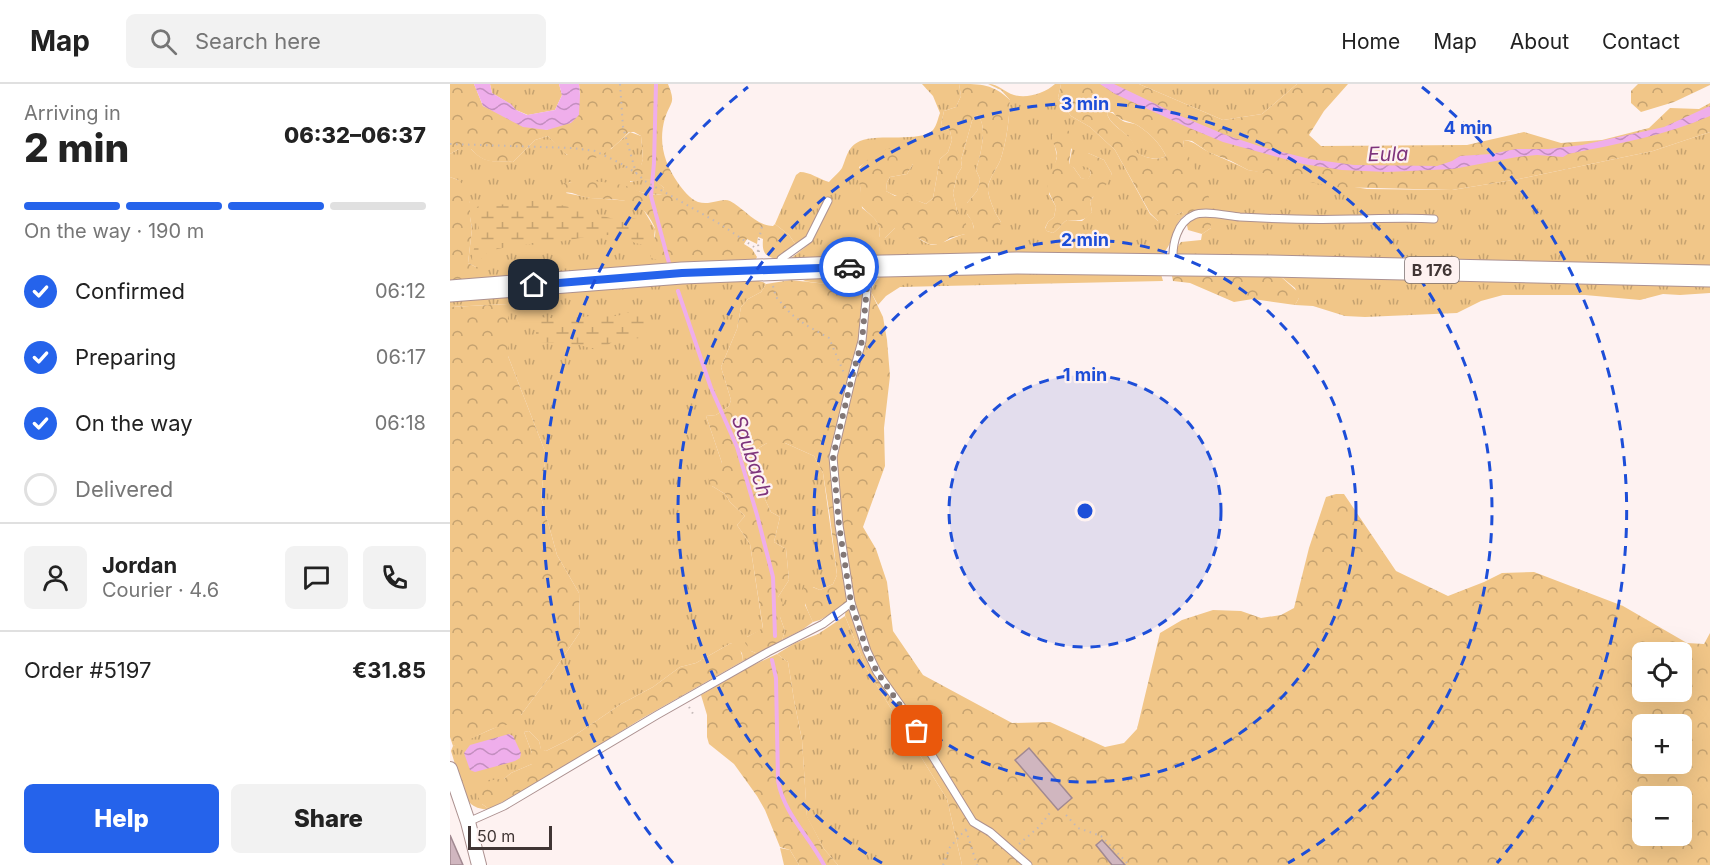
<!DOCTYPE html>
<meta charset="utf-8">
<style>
body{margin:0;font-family:Inter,sans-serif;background:#f2f2f2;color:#222;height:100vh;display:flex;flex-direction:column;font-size:22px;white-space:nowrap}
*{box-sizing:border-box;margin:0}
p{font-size:20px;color:#767676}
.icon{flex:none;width:33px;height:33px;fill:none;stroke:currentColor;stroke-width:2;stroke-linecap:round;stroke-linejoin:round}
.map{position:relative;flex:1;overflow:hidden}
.sheet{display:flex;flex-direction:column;background:#fff;width:450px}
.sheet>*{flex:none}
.buttons{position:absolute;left:1182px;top:558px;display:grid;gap:12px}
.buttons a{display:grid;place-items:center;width:60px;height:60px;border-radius:9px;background:#fff;box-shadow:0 6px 24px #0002;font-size:30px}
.scale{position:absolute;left:18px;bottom:15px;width:84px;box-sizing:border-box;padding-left:6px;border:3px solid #403534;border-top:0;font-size:16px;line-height:21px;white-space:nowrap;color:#403534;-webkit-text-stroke:4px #fef2f1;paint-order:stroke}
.pin{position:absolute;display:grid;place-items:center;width:51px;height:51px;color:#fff;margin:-26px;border-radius:12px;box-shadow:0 3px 9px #0006}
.courier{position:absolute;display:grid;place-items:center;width:60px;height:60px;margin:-30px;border:4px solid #2563eb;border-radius:50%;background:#fff;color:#222;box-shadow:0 2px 8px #0007}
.head em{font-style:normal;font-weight:800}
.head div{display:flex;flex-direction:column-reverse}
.head{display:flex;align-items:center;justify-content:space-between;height:102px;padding:0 24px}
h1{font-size:39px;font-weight:800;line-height:45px}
.bar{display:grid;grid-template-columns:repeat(4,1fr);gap:9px 6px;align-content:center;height:72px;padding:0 24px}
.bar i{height:8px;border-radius:4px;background:#e0e0e0}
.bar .active{background:#2563eb}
.bar p{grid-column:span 4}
.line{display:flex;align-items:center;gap:15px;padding:0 24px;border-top:2px solid #e0e0e0}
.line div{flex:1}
.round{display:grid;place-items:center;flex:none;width:63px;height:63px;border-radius:9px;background:#f2f2f2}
ol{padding:0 24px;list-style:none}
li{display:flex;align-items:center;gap:18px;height:66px}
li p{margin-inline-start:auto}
li .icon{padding:6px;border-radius:50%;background:#2563eb;color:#fff;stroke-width:4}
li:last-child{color:#767676}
li i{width:33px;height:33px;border:3px solid #e0e0e0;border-radius:50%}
.primary-button{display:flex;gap:12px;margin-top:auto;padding:12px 24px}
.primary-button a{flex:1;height:69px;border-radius:9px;background:#2563eb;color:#fff;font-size:24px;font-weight:800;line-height:69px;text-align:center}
.primary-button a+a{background:#f2f2f2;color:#222}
header{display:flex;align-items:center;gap:36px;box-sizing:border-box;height:84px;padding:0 30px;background:#fff;border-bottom:2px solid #e0e0e0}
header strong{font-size:28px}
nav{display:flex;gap:33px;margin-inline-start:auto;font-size:21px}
.search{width:420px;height:54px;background:#f2f2f2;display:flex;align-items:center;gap:15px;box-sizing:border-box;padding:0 21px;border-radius:9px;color:#767676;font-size:22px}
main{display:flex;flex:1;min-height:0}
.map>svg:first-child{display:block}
</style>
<header>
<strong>Map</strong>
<div class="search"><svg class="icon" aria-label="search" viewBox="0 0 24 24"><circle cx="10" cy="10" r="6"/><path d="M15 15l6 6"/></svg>Search here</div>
<nav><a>Home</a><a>Map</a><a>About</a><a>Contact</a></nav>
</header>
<main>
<section class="sheet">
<div class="head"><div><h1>2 min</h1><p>Arriving in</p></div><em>06:32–06:37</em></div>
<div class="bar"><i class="active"></i><i class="active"></i><i class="active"></i><i></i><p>On the way · 190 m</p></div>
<ol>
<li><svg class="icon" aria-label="check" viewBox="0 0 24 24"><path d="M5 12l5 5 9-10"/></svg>Confirmed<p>06:12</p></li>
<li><svg class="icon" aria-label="check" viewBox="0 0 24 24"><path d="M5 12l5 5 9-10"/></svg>Preparing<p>06:17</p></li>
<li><svg class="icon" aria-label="check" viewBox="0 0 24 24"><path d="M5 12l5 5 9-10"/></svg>On the way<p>06:18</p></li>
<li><i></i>Delivered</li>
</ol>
<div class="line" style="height:108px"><a class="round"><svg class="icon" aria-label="person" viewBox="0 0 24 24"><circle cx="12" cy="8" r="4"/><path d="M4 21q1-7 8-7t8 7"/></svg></a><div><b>Jordan</b><p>Courier · 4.6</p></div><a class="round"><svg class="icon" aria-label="chat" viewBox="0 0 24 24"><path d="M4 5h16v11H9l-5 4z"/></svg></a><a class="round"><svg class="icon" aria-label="phone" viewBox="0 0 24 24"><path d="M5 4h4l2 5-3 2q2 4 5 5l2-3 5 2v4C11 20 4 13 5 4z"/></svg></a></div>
<div class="line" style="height:78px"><div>Order #5197</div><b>€31.85</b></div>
<div class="primary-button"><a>Help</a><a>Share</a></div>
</section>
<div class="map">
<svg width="1260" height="781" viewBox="0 0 1260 781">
<defs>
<pattern id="grass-tufts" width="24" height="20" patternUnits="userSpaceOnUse" patternTransform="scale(1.5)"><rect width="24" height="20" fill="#f1c688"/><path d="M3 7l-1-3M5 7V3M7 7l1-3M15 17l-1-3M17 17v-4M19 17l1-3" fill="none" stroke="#c5a270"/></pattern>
<pattern id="forest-crowns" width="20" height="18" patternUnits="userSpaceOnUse" patternTransform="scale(1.5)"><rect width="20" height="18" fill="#f1c688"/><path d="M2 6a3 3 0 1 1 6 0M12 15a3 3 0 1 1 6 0" fill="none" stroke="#c5a270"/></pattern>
<pattern id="wetland-marsh" width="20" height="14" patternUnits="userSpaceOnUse" patternTransform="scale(1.5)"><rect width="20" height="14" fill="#f1c688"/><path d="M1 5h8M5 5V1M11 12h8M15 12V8" fill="none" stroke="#c5a270"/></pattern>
<pattern id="water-waves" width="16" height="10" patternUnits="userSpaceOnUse" patternTransform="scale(1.5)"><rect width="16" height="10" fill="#efaeeb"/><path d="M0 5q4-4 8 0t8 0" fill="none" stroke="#c38ebf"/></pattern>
</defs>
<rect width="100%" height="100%" fill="#fef2f1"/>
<!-- grass -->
<g fill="url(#grass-tufts)" fill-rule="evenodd">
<polygon points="40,0 109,0 112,11 105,26 78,31 66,26 60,20 42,9"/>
<path d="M472,0H509L511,12L506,23L494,27L491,41L500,47L502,56L498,68L490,75L483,114L476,120C463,114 448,115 436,107L437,98L440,93L457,90L463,80V71L416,78L409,83L412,124C422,132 433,139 429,153L435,154L445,144C446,144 454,144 455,144C462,147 469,157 479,160C489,163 504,152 515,150L507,127L503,109L507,91L512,83L511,76L522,37L524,33L527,31C539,41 530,73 526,86L530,95L529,101L527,107L517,119V130L522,137L524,145L551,138C545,129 540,118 538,107C537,97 546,86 550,77C557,57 559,36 560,16L551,6L538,0C549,0 554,8 564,11C577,15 595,9 605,0H611L608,14L621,32L640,43L665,66L700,130L708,137L732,128L735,131C724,139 726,148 720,159C718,164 714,168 711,172L340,175L358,161L354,156L346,161L339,151L325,140L346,91L350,88C360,88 369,95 379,98C383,93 389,89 392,84C397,73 397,63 410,57C429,49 470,59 483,46C487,41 488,34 490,29L483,12ZM602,51L622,65L619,81L624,84L631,94L638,96L641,90L639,84L638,69L654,76L662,90L640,117L642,128L632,137L617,136C611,140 609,145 603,149L597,147L595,144L598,138L604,133L606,123L599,110L607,72Z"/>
<polygon points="689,0 847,0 812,30 773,36"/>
<path d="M658,28C666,29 668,35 675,38C678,39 682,39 685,40C698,47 710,59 716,72C706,77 695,74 685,68C684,49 663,46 657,30Z"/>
<path d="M180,48L191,52L193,75L191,82L182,83L180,98C195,95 202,92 214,104L213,110C199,114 177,102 162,100C147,98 134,99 119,98L116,109L141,114L181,117L193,125L205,145L204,154L216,178L224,181L216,184L102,188L31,196L26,183L18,179L22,145L20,133V119L8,96L0,93V70L9,65H21C35,80 44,77 63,78L85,56L98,52L117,71L161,65Z"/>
<path d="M1260,48V185L727,172C725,166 727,163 731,158L751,156L752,150L761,144L733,61L734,56C745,57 751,65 761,69C774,75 785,79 798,86L917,105L1002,106L1069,95L1203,67Z"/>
<path d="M519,188L711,190L713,197L450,203L436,212L428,221L421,208C424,200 426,195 433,191Z"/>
<path d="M366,191C381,191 396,191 406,204L353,197Z"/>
<polygon points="829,191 1260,200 1260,209 1230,211 1213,210 1190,216 1135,211 1053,211 1031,217 1007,229 915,233 895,232 863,222 845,221 849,214 845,204"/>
<path d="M295,194L313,198L316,200L311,208L298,215L291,223L287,245L271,283L281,316L279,322L266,331L256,332L272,379L262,402L275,410L280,418L295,432L287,441L300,460L313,545L297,553L301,567L308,570L293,577L292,569L281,559L246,579L230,583L203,603L171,620L118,656L96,667L91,666L89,657L79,647L74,648L82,669V680L61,689L54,695L32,720L39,725C33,726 25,724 20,719C13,711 5,679 1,667L3,662L49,642L61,639L71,631L105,585L130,548L129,509L107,471L91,413L96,370L58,272V220L0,223V216Z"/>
<polygon points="317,359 335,359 364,372 373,389 387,491 383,500 370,506 363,503 355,521 363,538 352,546 332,556 335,547 330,533 328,513 339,496 336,465 324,458 330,433 321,428 312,409 301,379 304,367"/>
<polygon points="395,532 416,584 497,715 512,781 388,781 374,765 357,733 352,656 344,616 338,578 327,570 345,559 368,550"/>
<polygon points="330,764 340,766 349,781 334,781"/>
</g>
<!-- forest -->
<g fill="url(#forest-crowns)" fill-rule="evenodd">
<path d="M0,0H24L33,22L97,46L130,11L129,0H218C226,20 221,16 215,34C208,58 214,79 228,99C233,106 240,115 248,118C261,122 272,113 280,117C294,124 306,142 323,142L325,140L339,151L346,161L327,175C314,173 312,167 313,155L308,153L307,160L297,155L294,160L302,165L307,173L306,175L298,179L224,181L201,174C198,161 209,153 204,142C190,111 169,117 140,114C133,113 128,111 122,109C115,108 114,110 111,103L114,99C133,96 157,97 176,102C188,106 200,114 212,110L214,104C195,86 188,105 167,93L166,88L170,84L191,81L193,75L191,52L184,48H179C163,64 141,87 116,70C109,65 104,58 98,52L85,56L63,78C43,77 36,81 21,65H9L0,70Z"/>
<path d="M509,0C531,0 543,0 560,16C559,36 557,57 550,77C546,86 537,97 538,107C540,118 545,129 551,138C548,149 544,158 533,160L524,151C525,142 522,137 517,130V119L527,107L529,101L530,95L526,86C530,73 539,41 527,31L524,33L522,37L511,76L512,83L507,91L503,109L507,127L510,133L515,137L518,146L515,150L500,154L491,160H479L464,152L454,144H445L435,154H429C434,135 416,131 408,117C412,106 411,100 405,91C414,73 445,53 463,71V80L457,90L440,93L437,98L436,107L445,112L461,109L466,116L476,120L483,114L490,75L498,68L502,56L500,47L491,41L494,27L506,23L511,12Z"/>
<path d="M611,0H689L773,36L812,30L847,0H898L874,27L859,51L871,62L1017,61L1074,48L1111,59L1152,56L1199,44L1220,24L1249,25L1260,19V48L1203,67L1069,95L1002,106L885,103L798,86L781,77L758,68L742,57L734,56L733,61L759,113L761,144L752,150L738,146L735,132L732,128L725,131L714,140L708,137L700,129L665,66L640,43L621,32L608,14ZM658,28H663C669,37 676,36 685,40C698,47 710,59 716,72C706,77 695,74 686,68C684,48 663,47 657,30Z"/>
<polygon points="1188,0 1260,0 1260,1 1224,18 1191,28 1181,19 1181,7"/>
<path d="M609,41C628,45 620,67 619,80L624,84L631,94L638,95L641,90L639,84L632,82L630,75L631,71L638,69L654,76L662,90L650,111L643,113L640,117L642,128C635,138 628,136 617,136C611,140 609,145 603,149L597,147L595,145L598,138L604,133L606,123C599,107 594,104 601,86C603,82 607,76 607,73C608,60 594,55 609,41Z"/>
<polygon points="0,93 8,96 16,103 20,119 20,133 22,145 18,179 26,183 32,183 34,189 31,196 0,198"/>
<polygon points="725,189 829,191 849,209 849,214 845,221 803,215 784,218 740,199 723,197 722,192"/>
<path d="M341,196L394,202L421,208L433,233L437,256L440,292L434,344L435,382L413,443L426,465L437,498L443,547L473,591L562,639L600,638L655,663L674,659L687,645L710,549L732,536L763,526L791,527L811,534L831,531L844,524L859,464L876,413L886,410H894L946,487L998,512L1034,498L1052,489L1084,488L1173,522L1237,559L1254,560L1260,549V781H512L497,715L416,584L395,532L396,521L370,536L363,538C357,526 351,513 355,500L370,506L383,500L387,491L380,433L373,389L364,372L335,359H317L304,367L301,379L312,409L321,428L330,433L324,458L336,465L339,496L328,513L335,522L330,533L335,547L332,556L308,570L301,567L295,559L297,553L313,544L300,460L287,441L295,432L280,418L275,410L262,402L254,385L272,379L256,332L266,331L279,322L281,316L271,283L287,245L291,223L298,215L311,208L316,200ZM1192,568H1232V608H1192ZM1192,640H1232V680H1192ZM1192,712H1232V752H1192Z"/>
<path d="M58,220V272L96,370L91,413L107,471L129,509L130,548L105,585L71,631L74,639L69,642C49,635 23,657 3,662L0,653V223Z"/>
<path d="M281,559C289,563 292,567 293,577L191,635L85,701L39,725L32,720L27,711C30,699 42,694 54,695L61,689L82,680V669L74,648L79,647L89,657L91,665L96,667L118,656L171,620L203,603L230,583L246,579Z"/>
<polygon points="327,570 338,578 344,616 352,656 357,732 374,765 388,781 349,781 340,766 330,763 315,726 307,712 284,680 259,660 257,653 257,631 251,611 299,583"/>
</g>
<!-- wetland -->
<g fill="url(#wetland-marsh)">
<polygon points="85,115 132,126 167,136 183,134 191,136 198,152 194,161 185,159 167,150 130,154 96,160 65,161 39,167 27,179 23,179 22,174 29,142 24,128 28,122 62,120"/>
<polygon points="186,226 195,228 198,232 198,246 191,254 165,256 149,267 130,261 90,258 86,254 86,236 90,233 111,235 151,231 167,232"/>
</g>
<!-- water -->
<g fill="url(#water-waves)">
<polygon points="24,0 40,0 42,9 61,20 66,26 77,31 105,26 112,11 109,0 129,0 130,11 129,31 121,39 97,46 73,43 33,22"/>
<path d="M650,0H664L733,33L776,51L812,63L860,75L904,81L987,82L1002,77L1010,72L1041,70L1066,65H1098L1132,61L1214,43L1260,22V32C1214,52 1167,60 1118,70L1113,73L1087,71L1067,73L1003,85L937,88L892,86L853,80L773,58L737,43L665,10Z"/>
<polygon points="59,650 63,652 71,669 70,674 65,677 25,688 20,686 14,669 20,661"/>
</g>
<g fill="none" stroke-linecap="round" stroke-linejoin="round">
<!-- stream -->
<g stroke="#efaeeb" stroke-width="4">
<polyline points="206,0 204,79 201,112 219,179"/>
<polyline points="228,207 261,304 287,363 307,431 323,493 325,552"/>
<path d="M322,576L326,594L328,697C334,730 359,752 374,781"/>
</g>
</g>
<!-- building -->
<g fill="#d0b6bf" stroke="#a18991" stroke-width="1.5">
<polygon points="579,664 622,714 608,726 565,676"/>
<polygon points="0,751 13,781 0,781"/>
<polygon points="652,756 675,781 662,781 646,761"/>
</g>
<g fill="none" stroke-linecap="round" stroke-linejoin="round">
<!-- service casing -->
<g stroke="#ac9190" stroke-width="9">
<g id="service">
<path d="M723,178C722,160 727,138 744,131C755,126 778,132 790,133C827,135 864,136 901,135C929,135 957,133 984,135"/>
<polyline points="330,182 331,175 359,155 378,117"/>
<polyline points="419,185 412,257 402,293 383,373 389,441 401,519 417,567 427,588 454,626 523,738 540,748 578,781"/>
<polyline points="18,738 54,722 207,631 318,568 373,540 401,519"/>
</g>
</g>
<!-- minor casing -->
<g stroke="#ac9190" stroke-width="16">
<polyline id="minor" points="0,685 18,738 29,781"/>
</g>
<!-- primary casing -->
<g stroke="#ac9190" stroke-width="23">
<polyline id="primary" points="0,207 232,189 388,183 567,179 819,182 1260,192"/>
</g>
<!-- path -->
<g stroke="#c3b8b7" stroke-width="2" stroke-dasharray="1.5 4.5" stroke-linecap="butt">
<polyline points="170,0 173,43 186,89"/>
<polyline points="0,60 122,64 145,67 170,79 186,89 195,97 270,140 304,163 310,169"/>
<polyline points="309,168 308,160 312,142"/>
<polyline points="323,202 326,213 341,230 356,241 379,254 394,289"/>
<polyline points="239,623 245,633"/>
<polyline points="616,731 628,744 651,752 679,781"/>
<polyline points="516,746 527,781"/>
<polyline points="569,760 590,742 602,726"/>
<polyline points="493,781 500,763 517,744"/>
</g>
<!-- service -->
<use href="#service" stroke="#fff" stroke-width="7"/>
<!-- minor -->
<use href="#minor" stroke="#fff" stroke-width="14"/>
<!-- primary -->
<use href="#primary" stroke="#fff" stroke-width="21"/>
</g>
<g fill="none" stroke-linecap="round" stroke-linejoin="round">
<!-- done -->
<polyline stroke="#827776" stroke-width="6" stroke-dasharray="0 10.8" points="399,183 419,182 412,257 402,293 383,373 389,441 401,519 417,567 427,588 454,627 467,647"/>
<!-- route -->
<polyline stroke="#2563eb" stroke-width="8" points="84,201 232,189 399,183"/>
</g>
<!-- distance rings -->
<circle cx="635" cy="427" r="136" fill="#1d4ed8" fill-opacity=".12"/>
<g fill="none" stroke="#1d4ed8" stroke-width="3" stroke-dasharray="10 8">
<circle cx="635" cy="427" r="136"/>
<circle cx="635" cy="427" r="271"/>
<path d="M432 779A407 407 0 1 1 838 779"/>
<path d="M223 779A542 542 0 0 1 298 3M972 3A542 542 0 0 1 1047 779"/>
</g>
<g text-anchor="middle" stroke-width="4.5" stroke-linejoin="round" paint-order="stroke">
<!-- shield labels -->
<rect fill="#fef2f1" stroke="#796e6d" stroke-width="1.5" x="955" y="173" width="54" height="26" rx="4.5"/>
<g font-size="16" font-weight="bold" fill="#403534">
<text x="982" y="192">B 176</text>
</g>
<!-- water labels -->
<g font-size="20" font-style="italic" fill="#7f347c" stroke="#fef2f1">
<text transform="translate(938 70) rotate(-1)" y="7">Eula</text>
<text transform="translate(302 372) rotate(71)" y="7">Saubach</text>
</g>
</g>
<circle cx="635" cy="427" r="9" fill="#1d4ed8" stroke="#fef2f1" stroke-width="3"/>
<g font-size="18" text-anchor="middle" font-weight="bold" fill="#1d4ed8" stroke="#fef2f1" stroke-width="4.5" stroke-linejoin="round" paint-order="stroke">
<text x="635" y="26">3 min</text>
<text x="1018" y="50">4 min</text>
<text x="635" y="162">2 min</text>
<text x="635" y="297">1 min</text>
</g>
</svg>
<div class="buttons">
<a><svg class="icon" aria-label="locate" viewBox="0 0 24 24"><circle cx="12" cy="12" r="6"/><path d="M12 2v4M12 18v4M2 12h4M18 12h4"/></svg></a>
<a>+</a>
<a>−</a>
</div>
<div class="scale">50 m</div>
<div class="pin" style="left:467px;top:647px;background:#ea580c"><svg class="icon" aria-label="bag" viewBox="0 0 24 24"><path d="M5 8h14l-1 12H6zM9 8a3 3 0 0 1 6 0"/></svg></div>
<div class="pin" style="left:84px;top:201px;background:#1f2937"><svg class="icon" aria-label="home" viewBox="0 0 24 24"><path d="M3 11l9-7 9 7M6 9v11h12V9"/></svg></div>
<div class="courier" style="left:399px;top:183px"><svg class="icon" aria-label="car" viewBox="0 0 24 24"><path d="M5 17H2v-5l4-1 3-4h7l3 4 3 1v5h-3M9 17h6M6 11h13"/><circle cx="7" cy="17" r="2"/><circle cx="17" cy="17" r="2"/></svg></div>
</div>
</main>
